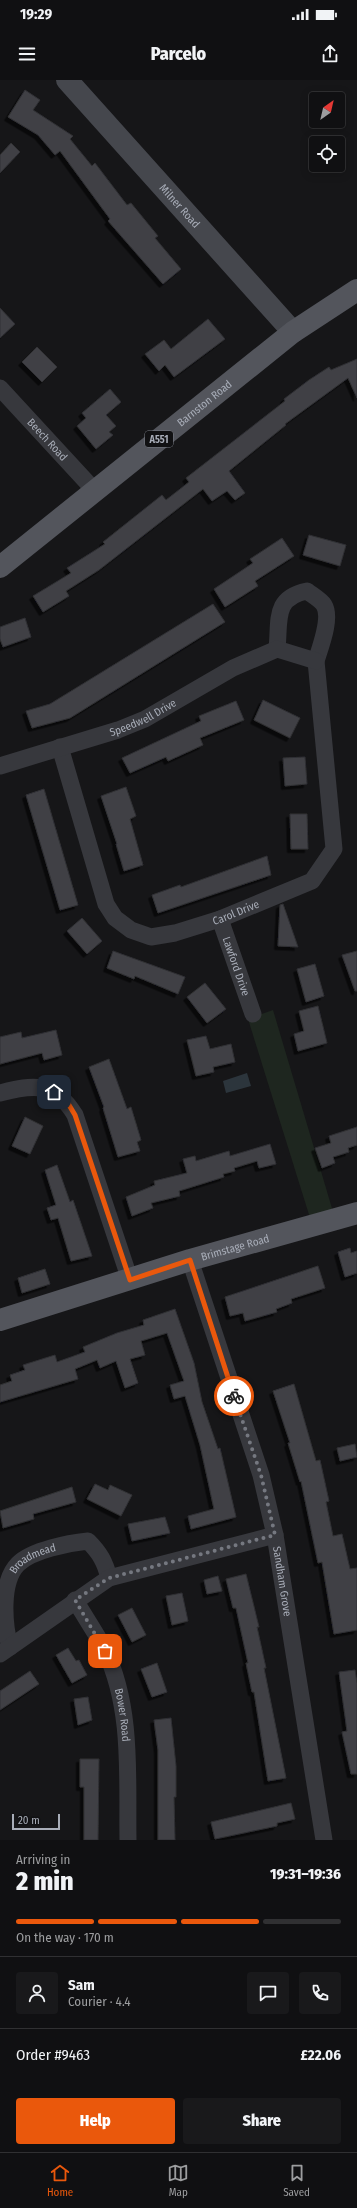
<!DOCTYPE html>
<meta charset="utf-8">
<style>
body{margin:0;font-family:"Fira Sans Condensed",sans-serif;background:#19191b;color:#f1f3f6;height:100vh;display:flex;flex-direction:column;font-size:15px;white-space:nowrap}
*{box-sizing:border-box;margin:0}
p{font-size:13px;color:#9c9d9f}
.icon{flex:none;width:22px;height:22px;fill:none;stroke:currentColor;stroke-width:2;stroke-linecap:round;stroke-linejoin:round}
.map{position:relative;height:1760px;overflow:hidden}
.side{display:flex;flex-direction:column;background:#101012;flex:1}
.side>*{flex:none}
.needle{width:26px;rotate:34deg}
.controls{position:absolute;left:309px;top:12px;display:grid;gap:8px}
.controls a{display:grid;place-items:center;width:36px;height:36px;border-radius:4px;background:#101012;box-shadow:0 2px 10px #0003,0 0 0 1px #303032;font-size:20px}
.scale{position:absolute;left:12px;bottom:10px;width:48px;box-sizing:border-box;padding-left:4px;border:2px solid #a8adb8;border-top:0;font-size:11px;line-height:14px;white-space:nowrap;color:#a8adb8;-webkit-text-stroke:3px #111113;paint-order:stroke}
.pin{position:absolute;display:grid;place-items:center;width:34px;height:34px;color:#fff;margin:-17px;border-radius:8px;box-shadow:0 2px 6px #0006}
.courier{position:absolute;display:grid;place-items:center;width:40px;height:40px;margin:-20px;border:3px solid #ea580c;border-radius:50%;background:#fff;color:#222;box-shadow:0 1px 5px #0007}
.overview em{font-style:normal;font-weight:800}
.overview div{display:flex;flex-direction:column-reverse}
.overview{display:flex;align-items:center;justify-content:space-between;height:68px;padding:0 16px}
h1{font-size:26px;font-weight:800;line-height:30px}
.bar{display:grid;grid-template-columns:repeat(4,1fr);gap:6px 4px;align-content:center;height:48px;padding:0 16px}
.bar i{height:5px;border-radius:3px;background:#303032}
.bar .on{background:#ea580c}
.bar p{grid-column:span 4}
.line{display:flex;align-items:center;gap:10px;padding:0 16px;border-top:1px solid #303032}
.line div{flex:1}
.round{display:grid;place-items:center;flex:none;width:42px;height:42px;border-radius:4px;background:#19191b}
.button{display:flex;gap:8px;margin-top:auto;padding:8px 16px}
.button a{flex:1;height:46px;border-radius:4px;background:#ea580c;color:#fff;font-size:16px;font-weight:800;line-height:46px;text-align:center}
.button a+a{background:#19191b;color:#f1f3f6}
.status{display:flex;justify-content:space-between;align-items:center;height:28px;padding:0 20px;background:#101012;direction:ltr}
.status svg{height:11px;fill:currentColor}
header{display:flex;justify-content:space-between;align-items:center;height:52px;padding:0 16px;background:#101012;font-size:18px;font-weight:800}
.tabs{display:flex;justify-content:space-around;align-items:center;height:56px;border-top:1px solid #303032;background:#101012;font-size:11px;color:#9c9d9f}
.tabs a{display:grid;justify-items:center;gap:2px}
.tabs .on{color:#ea580c}
.map>svg:first-child{display:block}
</style>
<div class="status"><b>19:29</b><svg viewBox="0 0 49 12"><path d="M0 12V9h3v3zM5 12V6h3v6zM10 12V3h3v9zM15 12V0h3v12zM26 1h20v11H26zM47 4h2v5h-2z"/></svg></div>
<header><svg class="icon" aria-label="menu" viewBox="0 0 24 24"><path d="M4 6h16M4 12h16M4 18h16"/></svg>Parcelo<svg class="icon" aria-label="share" viewBox="0 0 24 24"><path d="M12 15V3M7 8l5-5 5 5M5 13v7h14v-7"/></svg></header>
<div class="map">
<svg width="357" height="1760" viewBox="0 0 357 1760">
<defs>
<filter id="shadow"><feDropShadow dx="-3.5" dy="3.5" stdDeviation="0" flood-color="#0009"/></filter>
</defs>
<rect width="100%" height="100%" fill="#161618"/>
<!-- green -->
<polygon fill="#1e261f" points="273,930 334,1135 311,1141 248,939"/>
<!-- water -->
<polygon fill="#2c353c" points="247,993 251,1006 226,1013 223,1001"/>
<!-- building -->
<g fill="#404145" stroke="#303034" filter="url(#shadow)">
<polygon points="25,10 40,20 33,30 73,56 70,59 92,86 95,83 127,125 131,123 158,156 155,158 181,189 163,204 108,141 110,139 60,71 55,75 38,55 8,37"/>
<polygon points="11,63 20,72 0,93 0,75"/>
<polygon points="0,228 15,244 0,258"/>
<polygon points="208,239 225,259 174,297 165,285 159,291 145,274 164,260 171,269"/>
<polygon points="37,267 57,287 42,302 22,282"/>
<polygon points="357,279 357,318 348,298 285,344 286,345 229,391 245,413 235,420 227,411 212,421 203,409 99,490 66,511 69,516 43,532 33,516 71,493 67,488 105,464 103,462 162,415 166,420 189,402 186,398 285,321 284,319 309,300 329,287 331,290"/>
<polygon points="110,309 121,322 106,335 116,346 109,352 113,355 96,369 77,346 86,338 82,333"/>
<polygon points="309,455 346,465 340,486 303,475"/>
<polygon points="282,458 294,476 255,501 258,506 225,527 214,509 253,483 250,479"/>
<polygon points="213,524 225,542 70,638 32,648 26,631 50,624"/>
<polygon points="25,538 31,557 3,567 0,559 0,547"/>
<polygon points="263,620 300,638 290,658 254,640"/>
<polygon points="236,621 244,640 200,658 203,665 168,681 166,677 130,693 122,678 201,641 199,636"/>
<polygon points="305,677 307,704 285,706 283,678"/>
<polygon points="126,707 136,736 130,739 143,785 124,791 116,764 117,764 101,716"/>
<polygon points="44,709 78,825 60,830 26,715"/>
<polygon points="290,734 307,734 308,769 291,769"/>
<polygon points="267,776 271,795 158,833 152,815 180,805 181,807"/>
<polygon points="283,824 298,867 278,866 280,825"/>
<polygon points="82,838 102,861 87,874 67,851"/>
<polygon points="113,871 185,897 178,914 135,896 134,899 107,888"/>
<polygon points="357,871 357,911 355,911 342,875"/>
<polygon points="315,884 324,916 306,922 297,889"/>
<polygon points="205,903 226,929 207,943 187,917"/>
<polygon points="318,926 327,963 298,971 294,954 304,951 299,931"/>
<polygon points="56,950 62,975 44,980 42,973 0,984 0,957 21,952 22,958"/>
<polygon points="206,956 210,969 231,964 235,982 213,987 214,992 196,996 187,960"/>
<polygon points="109,979 127,1029 131,1027 141,1060 137,1062 140,1071 118,1077 103,1028 104,1027 89,987"/>
<polygon points="25,1037 43,1046 30,1074 12,1066"/>
<polygon points="357,1047 357,1065 348,1068 349,1072 333,1077 335,1083 322,1088 315,1068 331,1063 329,1056"/>
<polygon points="270,1064 276,1084 259,1088 257,1081 234,1088 235,1091 223,1094 224,1097 179,1111 180,1116 151,1123 153,1128 132,1136 126,1117 155,1105 154,1101 187,1093 183,1079 195,1076 196,1081 229,1071 230,1076"/>
<polygon points="57,1085 70,1122 73,1120 92,1176 71,1181 58,1138 51,1140 47,1128 56,1125 45,1090"/>
<polygon points="350,1168 351,1173 357,1171 357,1193 345,1197 338,1172"/>
<polygon points="318,1186 325,1208 291,1219 292,1223 276,1229 277,1232 245,1241 243,1233 230,1236 225,1217"/>
<polygon points="45,1189 50,1204 22,1213 18,1198"/>
<polygon points="175,1229 194,1283 202,1322 218,1369 220,1368 236,1437 191,1449 188,1436 214,1429 200,1365 185,1316 174,1319 170,1305 184,1301 167,1253 141,1261 145,1275 130,1279 138,1303 125,1308 116,1281 100,1288 97,1280 75,1289 78,1299 0,1322 0,1305 12,1301 10,1295 25,1290 23,1285 55,1275 57,1282 85,1272 83,1267 117,1253 144,1245 143,1240"/>
<polygon points="294,1304 316,1381 320,1380 329,1421 326,1422 333,1456 342,1454 350,1489 357,1488 357,1550 334,1554 322,1482 318,1483 301,1401 300,1402 288,1363 290,1363 273,1311"/>
<polygon points="355,1364 357,1377 340,1381 337,1368"/>
<polygon points="95,1404 108,1410 110,1405 132,1415 121,1436 87,1419"/>
<polygon points="72,1407 76,1422 33,1434 34,1439 3,1448 0,1431"/>
<polygon points="165,1437 170,1453 132,1461 128,1444"/>
<polygon points="246,1494 259,1547 257,1547 266,1588 264,1588 286,1698 268,1701 254,1612 252,1612 246,1583 248,1583 236,1528 233,1528 226,1499"/>
<polygon points="218,1496 222,1511 207,1514 204,1500"/>
<polygon points="182,1513 188,1541 172,1545 166,1516"/>
<polygon points="132,1528 146,1555 132,1562 118,1535"/>
<polygon points="68,1568 76,1581 79,1580 87,1595 72,1603 56,1575"/>
<polygon points="157,1583 167,1612 152,1617 141,1589"/>
<polygon points="355,1590 357,1603 357,1694 351,1694 342,1652 347,1651 339,1592"/>
<polygon points="30,1591 39,1604 0,1630 0,1611"/>
<polygon points="88,1617 92,1640 78,1645 74,1619"/>
<polygon points="171,1638 176,1686 176,1717 174,1717 175,1760 158,1760 158,1670 154,1640"/>
<polygon points="80,1679 99,1679 98,1760 84,1760 84,1707 80,1707"/>
<polygon points="291,1723 295,1739 277,1743 277,1746 215,1759 211,1742"/>
</g>
<g fill="none" stroke-linecap="round" stroke-linejoin="round">
<!-- street -->
<g stroke="#37383d" stroke-width="17">
<path id="s1" d="M0,308L95,411"/>
<path id="s2" d="M60,667L106,824L115,838L131,850L151,857L175,853L220,839L312,801L334,769L316,581C320,568 332,538 324,525C321,520 312,515 307,511C273,518 280,540 277,569"/>
<path id="s3" d="M0,686L118,650L145,639L233,588L277,569L316,581"/>
<path id="s4" d="M220,839L253,934"/>
<path d="M0,1013C34,1004 55,1002 75,1035L130,1200"/>
<path id="s5" d="M190,1180L261,1395L275,1455L324,1760"/>
<path id="s6" d="M75,1520C85,1537 96,1553 105,1570C133,1629 127,1697 128,1760"/>
<path id="s7" d="M10,1567C4,1545 0,1502 18,1484C32,1470 69,1463 88,1461C100,1473 105,1482 109,1498"/>
<polyline points="0,1574 109,1498 275,1455"/>
</g>
<!-- secondary -->
<path stroke="#45474d" stroke-width="22" id="s8" d="M67,0L293,252"/>
<!-- primary -->
<g stroke="#53555c" stroke-width="22">
<path id="s9" d="M0,487L293,252L357,210"/>
<path id="s10" d="M0,1240L190,1180L357,1133"/>
</g>
</g>
<g fill="none" stroke-linecap="round" stroke-linejoin="round">
<!-- done -->
<polyline stroke="#757880" stroke-width="4" stroke-dasharray="0 7.2" points="105,1571 75,1520 109,1498 275,1455 261,1395 234,1316"/>
<!-- route -->
<polyline stroke="#ea580c" stroke-width="5" points="54,1012 66,1020 75,1035 130,1200 190,1180 234,1316"/>
</g>
<g text-anchor="middle" stroke-width="3" stroke-linejoin="round" paint-order="stroke">
<!-- shield labels -->
<rect fill="#111113" stroke="#7b7e86" stroke-width="1" x="145" y="351" width="28" height="16" rx="3"/>
<g font-size="10" font-weight="bold" fill="#a8adb8">
<text x="159" y="363">A551</text>
</g>
<!-- street labels -->
<g font-size="11" fill="#a8adb8" stroke="#111113">
<text dy="4" stroke="none"><textPath href="#s8" startOffset="169">Milner Road</textPath></text>
<text dy="4" stroke="none"><textPath href="#s9" startOffset="262">Barnston Road</textPath></text>
<text dy="4" stroke="none"><textPath href="#s1" startOffset="70">Beech Road</textPath></text>
<text dy="4" stroke="none"><textPath href="#s3" startOffset="151">Speedwell Drive</textPath></text>
<text dy="4" stroke="none"><textPath href="#s2" startOffset="310">Carol Drive</textPath></text>
<text dy="4" stroke="none"><textPath href="#s4" startOffset="50">Lawford Drive</textPath></text>
<text dy="4" stroke="none"><textPath href="#s10" startOffset="246">Brimstage Road</textPath></text>
<text dy="4" stroke="none"><textPath href="#s7" startOffset="102">Broadmead</textPath></text>
<text dy="4" stroke="none"><textPath href="#s5" startOffset="335">Sandham Grove</textPath></text>
<text dy="4" stroke="none"><textPath href="#s6" startOffset="126">Bower Road</textPath></text>
</g>
</g>
</svg>
<div class="controls">
<a><svg class="needle" viewBox="-14 -14 28 28"><path d="M0-13l5 13h-10z" fill="#e53935"/><path d="M0 13l5-13h-10z" fill="#9c9d9f"/></svg></a>
<a><svg class="icon" aria-label="locate" viewBox="0 0 24 24"><circle cx="12" cy="12" r="6"/><path d="M12 2v4M12 18v4M2 12h4M18 12h4"/></svg></a>
</div>
<div class="scale">20 m</div>
<div class="pin" style="left:105px;top:1571px;background:#ea580c"><svg class="icon" aria-label="bag" viewBox="0 0 24 24"><path d="M5 8h14l-1 12H6zM9 8a3 3 0 0 1 6 0"/></svg></div>
<div class="pin" style="left:54px;top:1012px;background:#1f2937"><svg class="icon" aria-label="home" viewBox="0 0 24 24"><path d="M3 11l9-7 9 7M6 9v11h12V9"/></svg></div>
<div class="courier" style="left:234px;top:1316px"><svg class="icon" aria-label="bike" viewBox="0 0 24 24"><circle cx="6" cy="16" r="4"/><circle cx="18" cy="16" r="4"/><path d="M6 16l4-8h5l3 8M10 8l3 8H6M13 5h3"/></svg></div>
</div>
<section class="side">
<div class="overview"><div><h1>2 min</h1><p>Arriving in</p></div><em>19:31–19:36</em></div>
<div class="bar"><i class="on"></i><i class="on"></i><i class="on"></i><i></i><p>On the way · 170 m</p></div>
<div class="line" style="height:72px"><a class="round"><svg class="icon" aria-label="person" viewBox="0 0 24 24"><circle cx="12" cy="8" r="4"/><path d="M4 21q1-7 8-7t8 7"/></svg></a><div><b>Sam</b><p>Courier · 4.4</p></div><a class="round"><svg class="icon" aria-label="chat" viewBox="0 0 24 24"><path d="M4 5h16v11H9l-5 4z"/></svg></a><a class="round"><svg class="icon" aria-label="phone" viewBox="0 0 24 24"><path d="M5 4h4l2 5-3 2q2 4 5 5l2-3 5 2v4C11 20 4 13 5 4z"/></svg></a></div>
<div class="line" style="height:52px"><div>Order #9463</div><b>£22.06</b></div>
<div class="button"><a>Help</a><a>Share</a></div>
</section>
<nav class="tabs">
<a class="on"><svg class="icon" aria-label="home" viewBox="0 0 24 24"><path d="M3 11l9-7 9 7M6 9v11h12V9"/></svg>Home</a>
<a><svg class="icon" aria-label="map" viewBox="0 0 24 24"><path d="M3 6l6-2 6 2 6-2v14l-6 2-6-2-6 2zM9 4v14M15 6v14"/></svg>Map</a>
<a><svg class="icon" aria-label="saved" viewBox="0 0 24 24"><path d="M7 4h10v16l-5-4-5 4z"/></svg>Saved</a>
</nav>
